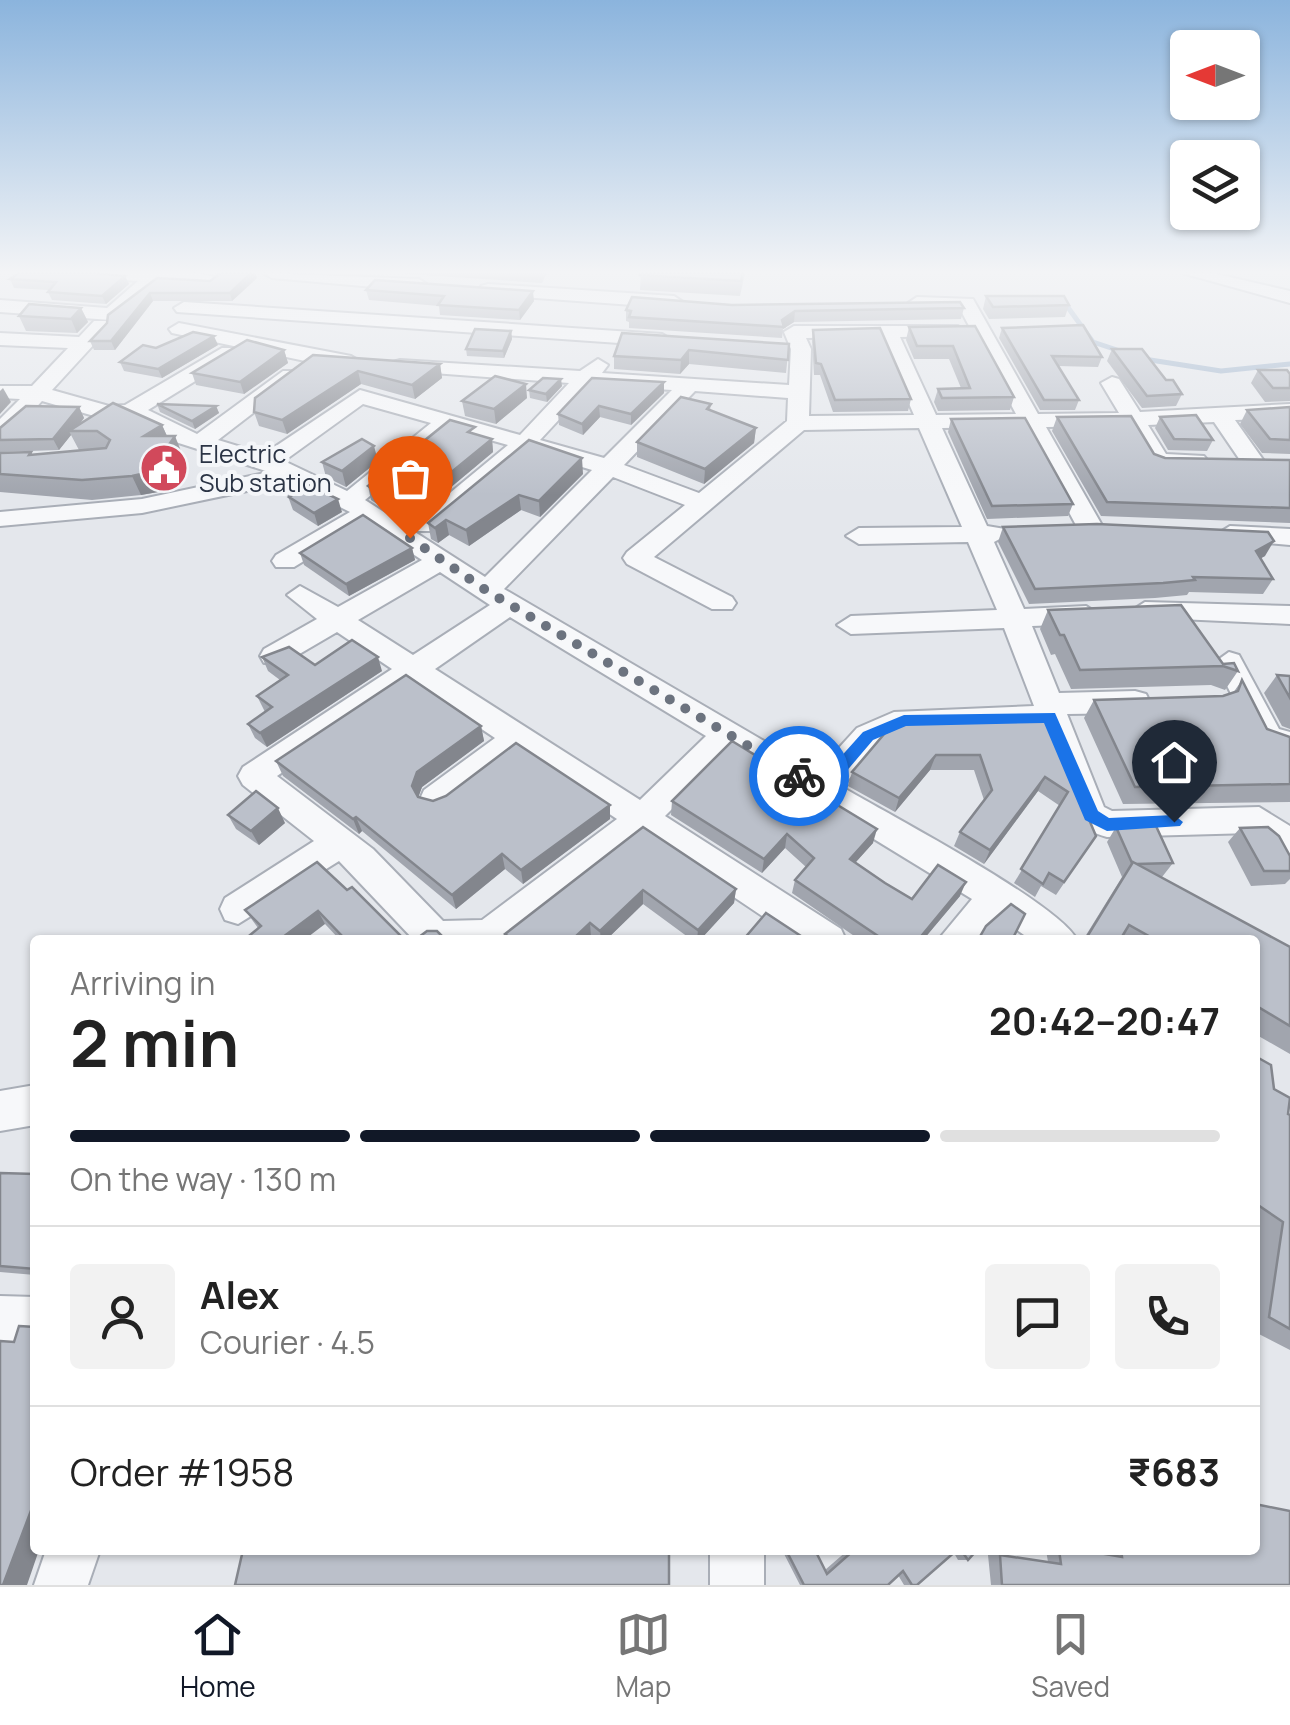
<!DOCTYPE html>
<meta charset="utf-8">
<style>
body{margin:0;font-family:Manrope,sans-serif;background:#f2f2f2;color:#222;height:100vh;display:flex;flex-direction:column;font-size:38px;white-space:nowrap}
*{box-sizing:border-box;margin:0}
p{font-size:32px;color:#767676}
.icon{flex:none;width:55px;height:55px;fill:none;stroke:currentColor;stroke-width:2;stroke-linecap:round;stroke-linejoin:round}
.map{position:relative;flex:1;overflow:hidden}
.sheet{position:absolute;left:30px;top:935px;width:1230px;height:620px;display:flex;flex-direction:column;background:#fff;border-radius:10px;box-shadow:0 2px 8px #0004}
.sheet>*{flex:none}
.needle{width:65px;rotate:270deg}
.tools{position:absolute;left:1170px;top:30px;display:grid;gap:20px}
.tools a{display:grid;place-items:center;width:90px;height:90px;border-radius:10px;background:#fff;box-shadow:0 2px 8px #0004;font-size:50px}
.pin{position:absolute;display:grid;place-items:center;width:85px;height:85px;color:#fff;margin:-102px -42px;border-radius:50% 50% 50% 0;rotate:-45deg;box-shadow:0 0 10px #0007}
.pin .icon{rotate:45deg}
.courier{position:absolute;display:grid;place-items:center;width:100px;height:100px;margin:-50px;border:8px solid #1a73e8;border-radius:50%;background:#fff;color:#222;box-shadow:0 2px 12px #0007}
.overview em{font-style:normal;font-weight:700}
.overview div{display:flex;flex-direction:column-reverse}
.overview{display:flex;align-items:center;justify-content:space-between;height:170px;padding:0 40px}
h1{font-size:65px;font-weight:700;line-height:75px}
.bar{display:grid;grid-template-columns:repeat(4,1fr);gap:15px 10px;align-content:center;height:120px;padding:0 40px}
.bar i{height:12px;border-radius:8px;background:#e0e0e0}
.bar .on{background:#111827}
.bar p{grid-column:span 4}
.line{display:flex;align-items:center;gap:25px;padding:0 40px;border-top:2px solid #e0e0e0}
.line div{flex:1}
.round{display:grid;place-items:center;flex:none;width:105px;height:105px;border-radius:10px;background:#f2f2f2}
.dock{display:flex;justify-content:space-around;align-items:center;height:140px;border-top:2px solid #e0e0e0;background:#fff;font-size:28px;color:#767676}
.dock a{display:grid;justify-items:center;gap:5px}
.dock .on{color:#111827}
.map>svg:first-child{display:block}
</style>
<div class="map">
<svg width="1290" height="1585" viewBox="0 0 1290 1585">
<rect width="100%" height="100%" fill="#e4e7ec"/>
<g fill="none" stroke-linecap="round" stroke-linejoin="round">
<!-- stream -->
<g stroke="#9fb4cc" stroke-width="5">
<polyline points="1064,302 1093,342 1126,353"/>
<polyline points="1144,359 1221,371 1290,364"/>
</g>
<!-- minor casing -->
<g stroke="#a9aeb7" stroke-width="4">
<g id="minor">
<path d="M91,273C119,272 202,266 222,281L213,286L159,283L111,320L0,312V300L107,308L138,281L100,278Z"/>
<polygon points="263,273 419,279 428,285 419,291 272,278"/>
<polygon points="1182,273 1212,273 1290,291 1290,303"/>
<polygon points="488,284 674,296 683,302 674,308 481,294 481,286"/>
<path d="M917,297L973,299L1038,414L1119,413L1101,383L1112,377L1119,379L1140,412L1290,404V418L1235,420L1264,461L1252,468L1244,466L1214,422L1148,425L1166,454L1204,456L1208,461L1196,468L1151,466L1127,426L1046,427L1103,527L1090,535L1077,527L1023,427L942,428L987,526L1005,529L1009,534L994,542L1024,609L1086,606L1100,615L1086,624L1032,626L1059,693L1135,691L1146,694L1150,702L1146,710L1135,713L1067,714L1104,807L1112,811L1259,807L1290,826V860L1278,856L1252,833L1107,837C1093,833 1081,828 1074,815L1042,728L909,731L879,744L842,787C886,813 1060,904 1077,940H1031L1000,918L979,940H938L972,899L730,751L665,816L841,929L846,940H798L643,836L511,940H414L339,861L238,924L225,920L220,909L225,898L314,841L243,785L238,776L243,767L392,669L337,632L284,663H264L260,656L264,649L317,619L287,595L300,586L338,607L422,560L366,523L294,567H276L272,561L276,555L350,512L290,482L142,513L0,526V512L142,499L269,472L163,438L128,418L108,420L42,401L8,437L0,439V419L20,399L0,398V386H32L68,348L0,345V333L79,337L94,321H108V329L52,390L109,406L125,405L222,348H236V356L148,410L197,434L283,371H297V379L218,440L264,454L360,390L520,435L569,383L393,370V362L400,360L580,371L598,359L608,365L602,373L789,385L791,349L784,332L794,326H958L961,330L951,336L900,337L936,415L1016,414L960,309L910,307L908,303ZM880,337L914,415L809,416L811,349L806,338ZM591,385L672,390L604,458L540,440ZM695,391L788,398L787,421L699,493L624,465ZM363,404L431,423L347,491L284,461ZM919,428L962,527L859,528L846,536L859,544L968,542L997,610L851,616L837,625L851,634L1004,628L1034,706L894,712L857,728L817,772L504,589L613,477L685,505L627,552L623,558L627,564L712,609H732L736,603L732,597L654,557L804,430ZM451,429L508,445L416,521L412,526L416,531H434L529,451L592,470L485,577L365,500ZM440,572L490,605L413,655L358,620ZM510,617L706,736L640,800L435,669ZM413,683L495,738L424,790L420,799L424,808L436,812L448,808L518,753L617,819L482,920L443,921L373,849L277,776Z"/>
<polygon points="184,302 662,334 672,340 662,346 177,312 174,308"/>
<polygon points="179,323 351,356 361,362 351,368 329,366 172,333 169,329"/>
<polygon points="1230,526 1290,529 1290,545 1221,539 1217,534"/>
<polygon points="1145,602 1290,606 1290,624 1135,617 1131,611"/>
<polygon points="1229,652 1239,655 1279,729 1290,732 1290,756 1257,745 1215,662"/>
<polygon points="35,1085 35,1125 0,1131 0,1091"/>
<polygon points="0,1296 35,1297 35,1345 0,1344"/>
<polygon points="46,1550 100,1550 88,1585 34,1585"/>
<rect x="710" y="1550" width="54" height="35"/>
</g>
</g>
<!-- minor -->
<use href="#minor" fill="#f7f8fa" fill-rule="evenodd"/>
</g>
<!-- wall -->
<g fill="#a1a5ae">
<polygon points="213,273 255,273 257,278 232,301 153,301 115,350 94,350 90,341 107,323 157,278 210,281 217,275"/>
<polygon points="392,273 547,273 542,283"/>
<polygon points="641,273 745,273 740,296 640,290"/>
<polygon points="125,276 129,284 106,304 52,300 48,292 49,290 14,288 10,279"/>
<polygon points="366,290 534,301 520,320 440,315 439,306 369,300"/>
<polygon points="986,296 1069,305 1065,317 989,319 983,309"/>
<polygon points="732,305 964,308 961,319 794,322 783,329 782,338 629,328 629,322 626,321 626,310"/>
<polygon points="81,308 88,322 77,333 26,331 19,316"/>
<polygon points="975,326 1014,397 1010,410 938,411 934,402 938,389 961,388 949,359 914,359 906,340 909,327"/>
<polygon points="1002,328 1102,357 1098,367 1058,366 1079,400 1075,410 1040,410 999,338"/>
<polygon points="813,330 911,399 908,411 833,412 820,375 814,375 812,342"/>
<polygon points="511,331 512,339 504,358 467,356 466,349"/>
<polygon points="789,344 786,373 689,364 680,374 614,369 614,356"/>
<polygon points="218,345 162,378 124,371 120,362"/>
<polygon points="1112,349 1182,394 1176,406 1142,408 1107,361"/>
<polygon points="284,350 288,363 244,394 196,385 192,373"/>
<polygon points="313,355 440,364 442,378 415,399 361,384 287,434 259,426 254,412"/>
<polygon points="1258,370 1290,374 1290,401 1265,402 1251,383"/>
<polygon points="562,386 547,402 530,398 529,390"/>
<polygon points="664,393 631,425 600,417 583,435 559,425 558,414"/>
<polygon points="527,398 496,424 465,416 462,401"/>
<polygon points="157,404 216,406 219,413 195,429 160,412"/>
<polygon points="711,404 710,410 756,428 754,443 704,484 637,457 637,442"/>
<polygon points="79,407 84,418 80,424 162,425 167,436 183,456 158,492 141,495 92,500 0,492 0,453 33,455 88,450 79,450 71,435 59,450 0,452 0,428"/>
<polygon points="1290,407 1290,454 1262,453 1240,424 1247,410"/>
<polygon points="1057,417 1165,458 1290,460 1290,523 1101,516 1052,431"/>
<polygon points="1160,417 1213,440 1207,451 1168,450 1155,428"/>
<polygon points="951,419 1073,504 1068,516 987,519 948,432"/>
<polygon points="492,439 493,452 408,523 371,500 368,486"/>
<polygon points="378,461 346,487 326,477 322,462"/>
<polygon points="583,474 540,517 521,510 469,546 449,535 438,543 431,539 428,523"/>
<polygon points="283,483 342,512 318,526 293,510"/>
<polygon points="1003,527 1265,556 1261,558 1273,579 1263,594 1189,592 1187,595 1155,598 1029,604 998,542"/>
<polygon points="412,548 415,560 349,596 304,565 300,553"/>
<polygon points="1048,610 1223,664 1238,671 1225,690 1211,685 1071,689 1055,654 1051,655 1040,629"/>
<polygon points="262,657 315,665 382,671 267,747 255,738 248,724 265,712 257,696 280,680 268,671"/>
<polygon points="1277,675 1290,676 1290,729 1282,726 1264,693"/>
<polygon points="1242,680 1267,729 1290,737 1290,802 1123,804 1084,718 1094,700 1223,696 1233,693"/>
<polygon points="1046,717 1096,836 1056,895 1041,886 1035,897 1014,883 1060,806 1038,791 984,864 954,846 960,832 984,800 974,770 930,770 895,812 848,786 852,772"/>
<polygon points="481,726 484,741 422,787 418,797 433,801 610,819 523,884 505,869 456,909 362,831 359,834 283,776 276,761"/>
<polygon points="672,801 873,843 855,863 885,883 912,899 960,896 923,940 860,940 792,893 795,880 806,867 785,848 762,873 671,815"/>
<polygon points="228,815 285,823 259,845 236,829"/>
<polygon points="643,827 736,889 734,903 700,940 692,940 643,904 606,940 595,940 591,937 588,940 507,940 505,934"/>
<polygon points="1116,827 1173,863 1162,877 1160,877 1290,947 1290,1054 1255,1034 1255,940 1083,940 1122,877 1107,842"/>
<polygon points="1240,828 1290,856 1290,879 1285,884 1251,886 1228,842"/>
<polygon points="347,890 405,940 340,940 325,924 258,928 245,910"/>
<polygon points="1255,1056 1290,1115 1290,1350 1255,1332 1255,1266 1260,1234 1255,1230"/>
<polygon points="0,1173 35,1174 35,1275 0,1272"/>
<polygon points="782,1550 815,1550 825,1570 848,1550 977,1550 968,1560 958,1560 954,1553 917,1585 904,1585 898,1575 888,1585 800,1585"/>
<polygon points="1046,1550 1082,1550 1106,1555 1106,1550 1255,1550 1290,1585 991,1585 988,1555 1000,1555 1048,1562"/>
</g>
<!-- shaded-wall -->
<g fill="#83868d">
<polygon points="251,273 255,273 257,278 232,301 230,293"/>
<polygon points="125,276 129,284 106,304 102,296"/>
<polygon points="533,291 534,301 520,320 519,310"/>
<polygon points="150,293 153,301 115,350 111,341"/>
<polygon points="81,308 88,322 77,333 71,319"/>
<polygon points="795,311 794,322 783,329 782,320"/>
<polygon points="511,331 512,339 504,358 503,351"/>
<polygon points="214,336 218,345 162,378 158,369"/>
<polygon points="284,350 288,363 244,394 240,382"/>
<polygon points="689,350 689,364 680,374 681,360"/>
<polygon points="440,364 442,378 415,399 412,385"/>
<polygon points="358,371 361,384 287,434 282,420"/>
<polygon points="561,379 562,386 547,402 546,394"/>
<polygon points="664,382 664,393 631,425 631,414"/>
<polygon points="526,384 527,398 496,424 494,409"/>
<polygon points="3,388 11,402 0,414 0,391"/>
<polygon points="216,406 219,413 195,429 192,421"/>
<polygon points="599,406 600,417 583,435 582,424"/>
<polygon points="79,407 84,418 74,431 69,431 71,435 59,450 53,439"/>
<polygon points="162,425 170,443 175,436 183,456 158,492 141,495 132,476 144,436"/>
<polygon points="756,428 754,443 704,484 705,469"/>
<polygon points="492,439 493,452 408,523 405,510"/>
<polygon points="374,446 378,461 346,487 342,471"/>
<polygon points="582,458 583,474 540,517 539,501"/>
<polygon points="519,495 521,510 469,546 466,530"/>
<polygon points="338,499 342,512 318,526 314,513"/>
<polygon points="446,520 449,535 438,543 435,528"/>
<polygon points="1274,541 1265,556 1247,566 1256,551"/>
<polygon points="412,548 415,560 349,596 346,584"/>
<polygon points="378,657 382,671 267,747 260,733"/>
<polygon points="481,726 484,741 422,787 417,801 412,786 417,772"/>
<polygon points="936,755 930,770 895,812 899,798"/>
<polygon points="1045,777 1038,791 984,864 990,850"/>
<polygon points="610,805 610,819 523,884 521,870"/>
<polygon points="278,808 285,823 259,845 251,831"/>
<polygon points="356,817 362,831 359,834 353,819"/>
<polygon points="877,829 873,843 846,873 850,859"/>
<polygon points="787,834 785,848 762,873 764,859"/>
<polygon points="502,854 505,869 456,909 452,895"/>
<polygon points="966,882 960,896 923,940 918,940"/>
<polygon points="736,889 734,903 700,940 697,940 698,930"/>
<polygon points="643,890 643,904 606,940 601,940 600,931"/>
<polygon points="318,911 325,924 304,940 279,940"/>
<polygon points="590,923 591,937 588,940 572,940"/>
<polygon points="35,1500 35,1550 39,1550 27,1585 3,1585"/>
</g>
<!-- building -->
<g fill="#bbc0ca" stroke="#83868d" stroke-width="2.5">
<polygon points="19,273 94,273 125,276 102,296 48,292 56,282 10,279"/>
<polygon points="221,273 251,273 230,293 150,293 111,341 90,341 107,323 108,315 157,278 210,281"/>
<polygon points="641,273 743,273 741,281 640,275"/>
<polygon points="375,280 533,291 519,310 438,305 444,296 366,290"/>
<polygon points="986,296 1064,296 1069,305 993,307"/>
<polygon points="632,297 732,305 960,302 964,308 795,311 782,320 784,327 629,317 631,311 626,310"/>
<polygon points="29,304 81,308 71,319 19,316"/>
<polygon points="1083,325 1102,357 1052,356 1079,400 1044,400 1002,328"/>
<polygon points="975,326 1014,397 942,398 938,389 970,388 953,346 917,346 909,327"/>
<polygon points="880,328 911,399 835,400 821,364 816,363 813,330"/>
<polygon points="475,329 511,331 503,351 466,349"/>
<polygon points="193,332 214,336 158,369 120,362 143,345 156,348"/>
<polygon points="622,333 789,344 788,360 689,350 681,360 614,356"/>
<polygon points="247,340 284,350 240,382 192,373"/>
<polygon points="1112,349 1142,349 1166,380 1173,380 1182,394 1147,396"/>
<polygon points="313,355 440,364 412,385 358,371 282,420 254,412 255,398"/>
<polygon points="1258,370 1287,370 1290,374 1290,388 1273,388"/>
<polygon points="495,376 526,384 494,409 462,401"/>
<polygon points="543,378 561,379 546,394 529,390"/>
<polygon points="592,378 664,382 631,414 599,406 582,424 558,414"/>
<polygon points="681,397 711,404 707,409 756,428 705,469 637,442"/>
<polygon points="113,403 162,425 144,436 175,436 150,472 132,476 82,480 0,474 0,453 31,452 29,455 106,448 110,440 97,431 69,431"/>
<polygon points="157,404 216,406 192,421"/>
<polygon points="26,406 79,407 53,439 0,440 0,428"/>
<polygon points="1290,407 1290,440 1270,439 1247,410"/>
<polygon points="1196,415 1213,440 1174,439 1160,417"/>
<polygon points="1131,416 1154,454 1165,458 1290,460 1290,508 1107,502 1057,417"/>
<polygon points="1025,418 1073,504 992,506 951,419"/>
<polygon points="450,420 475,427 468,432 492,439 405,510 368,486"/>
<polygon points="362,439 374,446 342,471 322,462"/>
<polygon points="529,440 582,458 539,501 519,495 466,530 446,520 435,528 428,523"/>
<polygon points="294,478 338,499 314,513 289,497 296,493 283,483"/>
<polygon points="363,515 412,548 346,584 300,553"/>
<polygon points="1097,524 1268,532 1274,541 1256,551 1273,579 1193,577 1195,580 1163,583 1035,589 1003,527"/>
<polygon points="1181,605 1223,664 1234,663 1238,671 1223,666 1080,670 1064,635 1060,635 1048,610"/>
<polygon points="352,640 378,657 260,733 248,724 272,707 257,696 288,675 262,657 289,647 315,665"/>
<polygon points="406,675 481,726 417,772 412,786 418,797 433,801 446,796 516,743 610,805 521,870 502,854 452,895 356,817 353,819 276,761"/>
<polygon points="1277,675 1290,676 1290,698"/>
<polygon points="1242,680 1267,729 1290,737 1290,784 1135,787 1094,700 1223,696 1238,691"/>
<polygon points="1046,717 1096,836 1064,882 1049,873 1043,884 1021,869 1068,792 1045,777 990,850 960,832 992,790 980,755 936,755 899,798 852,772 885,733 914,720"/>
<polygon points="732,741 877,829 850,859 885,883 912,899 938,865 966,882 918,940 884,940 795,880 814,858 787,834 764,859 672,801"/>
<polygon points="256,791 278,808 251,831 228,815"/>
<polygon points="1156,826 1173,863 1136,864 1132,863 1116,827"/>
<polygon points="643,827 736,889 698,930 643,890 600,931 590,923 572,940 513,940 505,934"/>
<polygon points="1268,827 1279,836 1290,856 1290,871 1264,871 1240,828"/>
<polygon points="317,862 347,890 352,887 405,940 346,940 318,911 279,940 244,940 261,926 245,910"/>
<polygon points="1133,862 1290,947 1290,1026 1255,1005 1255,940 1156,940 1129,925 1120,940 1085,940"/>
<polygon points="1011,904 1025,914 1012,940 978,940 986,926"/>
<polygon points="766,913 807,940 743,940"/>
<polygon points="427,931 437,931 446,940 415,940"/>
<polygon points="1255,1056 1271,1065 1274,1089 1290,1098 1288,1114 1290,1115 1290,1329 1269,1317 1283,1222 1255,1203"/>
<polygon points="0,1173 35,1174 35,1269 0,1266"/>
<polygon points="19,1326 35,1327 35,1500 3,1585 0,1585 0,1341 14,1342"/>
<polygon points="1255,1504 1290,1511 1290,1585 1002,1585 1000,1555 1061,1564 1059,1550 1082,1550 1122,1557 1121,1550 1255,1550"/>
<polygon points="243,1550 669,1550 669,1585 235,1585"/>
<polygon points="786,1550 815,1550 827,1574 854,1550 957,1550 917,1585 912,1585 903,1571 888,1585 804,1585"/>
<polygon points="961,1550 977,1550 968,1560"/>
</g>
<!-- sky -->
<linearGradient id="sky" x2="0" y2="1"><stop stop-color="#8bb4dd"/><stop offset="0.55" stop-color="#f3f4f6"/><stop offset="1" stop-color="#f3f4f6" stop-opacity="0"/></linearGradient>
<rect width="1290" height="495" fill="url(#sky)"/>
<!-- route -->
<polygon fill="#1a73e8" points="1055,713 1098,811 1109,818 1174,815 1183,822 1180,826 1107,831 1085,820 1044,723 906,726 873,740 828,793 817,793 791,776 799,770 820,780 863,732 904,715"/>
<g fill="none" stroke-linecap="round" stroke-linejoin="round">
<!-- done -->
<polyline stroke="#6c737f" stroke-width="10" stroke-dasharray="0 18" points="410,538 487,591 799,776"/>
</g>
<!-- icons -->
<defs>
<g id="civic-disc" transform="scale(2.5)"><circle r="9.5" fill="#d1495b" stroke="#f4f6f9"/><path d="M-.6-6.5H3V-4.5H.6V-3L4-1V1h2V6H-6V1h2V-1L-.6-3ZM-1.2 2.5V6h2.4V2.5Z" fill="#fff"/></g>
</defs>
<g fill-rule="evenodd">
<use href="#civic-disc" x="164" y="468"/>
</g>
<g text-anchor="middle" stroke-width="8" stroke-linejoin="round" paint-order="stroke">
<!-- far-poi labels -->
<g font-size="25" fill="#2b3445" stroke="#f4f6f9" text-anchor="start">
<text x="199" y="463">Electric<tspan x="199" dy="29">Sub station</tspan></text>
</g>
</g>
</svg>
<div class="tools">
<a><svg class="needle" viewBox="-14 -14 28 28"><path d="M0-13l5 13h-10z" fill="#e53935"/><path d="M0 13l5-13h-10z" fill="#767676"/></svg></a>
<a><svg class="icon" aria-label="layers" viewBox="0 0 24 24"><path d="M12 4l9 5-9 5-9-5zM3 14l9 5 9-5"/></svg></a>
</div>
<div class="pin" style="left:410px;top:538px;background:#ea580c"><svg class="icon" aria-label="bag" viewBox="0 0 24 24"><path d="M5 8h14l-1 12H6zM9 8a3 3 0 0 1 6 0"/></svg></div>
<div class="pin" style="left:1174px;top:822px;background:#1f2937"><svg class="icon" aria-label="home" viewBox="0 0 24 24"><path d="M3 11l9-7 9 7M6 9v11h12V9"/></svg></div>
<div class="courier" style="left:799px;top:776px"><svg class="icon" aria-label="bike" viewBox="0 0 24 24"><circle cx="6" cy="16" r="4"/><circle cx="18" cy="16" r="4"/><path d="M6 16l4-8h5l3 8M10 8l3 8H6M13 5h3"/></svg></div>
<section class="sheet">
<div class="overview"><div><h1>2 min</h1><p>Arriving in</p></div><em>20:42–20:47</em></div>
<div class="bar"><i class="on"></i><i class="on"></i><i class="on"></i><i></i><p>On the way · 130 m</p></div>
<div class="line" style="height:180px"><a class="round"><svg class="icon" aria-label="person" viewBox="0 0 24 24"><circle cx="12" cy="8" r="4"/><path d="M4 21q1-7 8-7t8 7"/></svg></a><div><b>Alex</b><p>Courier · 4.5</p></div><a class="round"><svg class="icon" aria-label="chat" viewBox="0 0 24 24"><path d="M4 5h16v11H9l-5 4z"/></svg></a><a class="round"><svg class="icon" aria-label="phone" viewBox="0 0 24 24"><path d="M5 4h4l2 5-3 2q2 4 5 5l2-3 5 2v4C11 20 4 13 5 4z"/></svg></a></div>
<div class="line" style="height:130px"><div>Order #1958</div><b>₹683</b></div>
</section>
</div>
<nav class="dock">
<a class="on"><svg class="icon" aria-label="home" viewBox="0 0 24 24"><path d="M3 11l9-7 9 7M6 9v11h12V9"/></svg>Home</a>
<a><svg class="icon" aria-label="map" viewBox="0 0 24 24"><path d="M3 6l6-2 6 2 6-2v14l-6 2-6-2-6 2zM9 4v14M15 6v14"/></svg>Map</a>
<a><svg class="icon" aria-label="saved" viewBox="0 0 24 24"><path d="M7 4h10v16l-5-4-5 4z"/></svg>Saved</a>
</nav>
